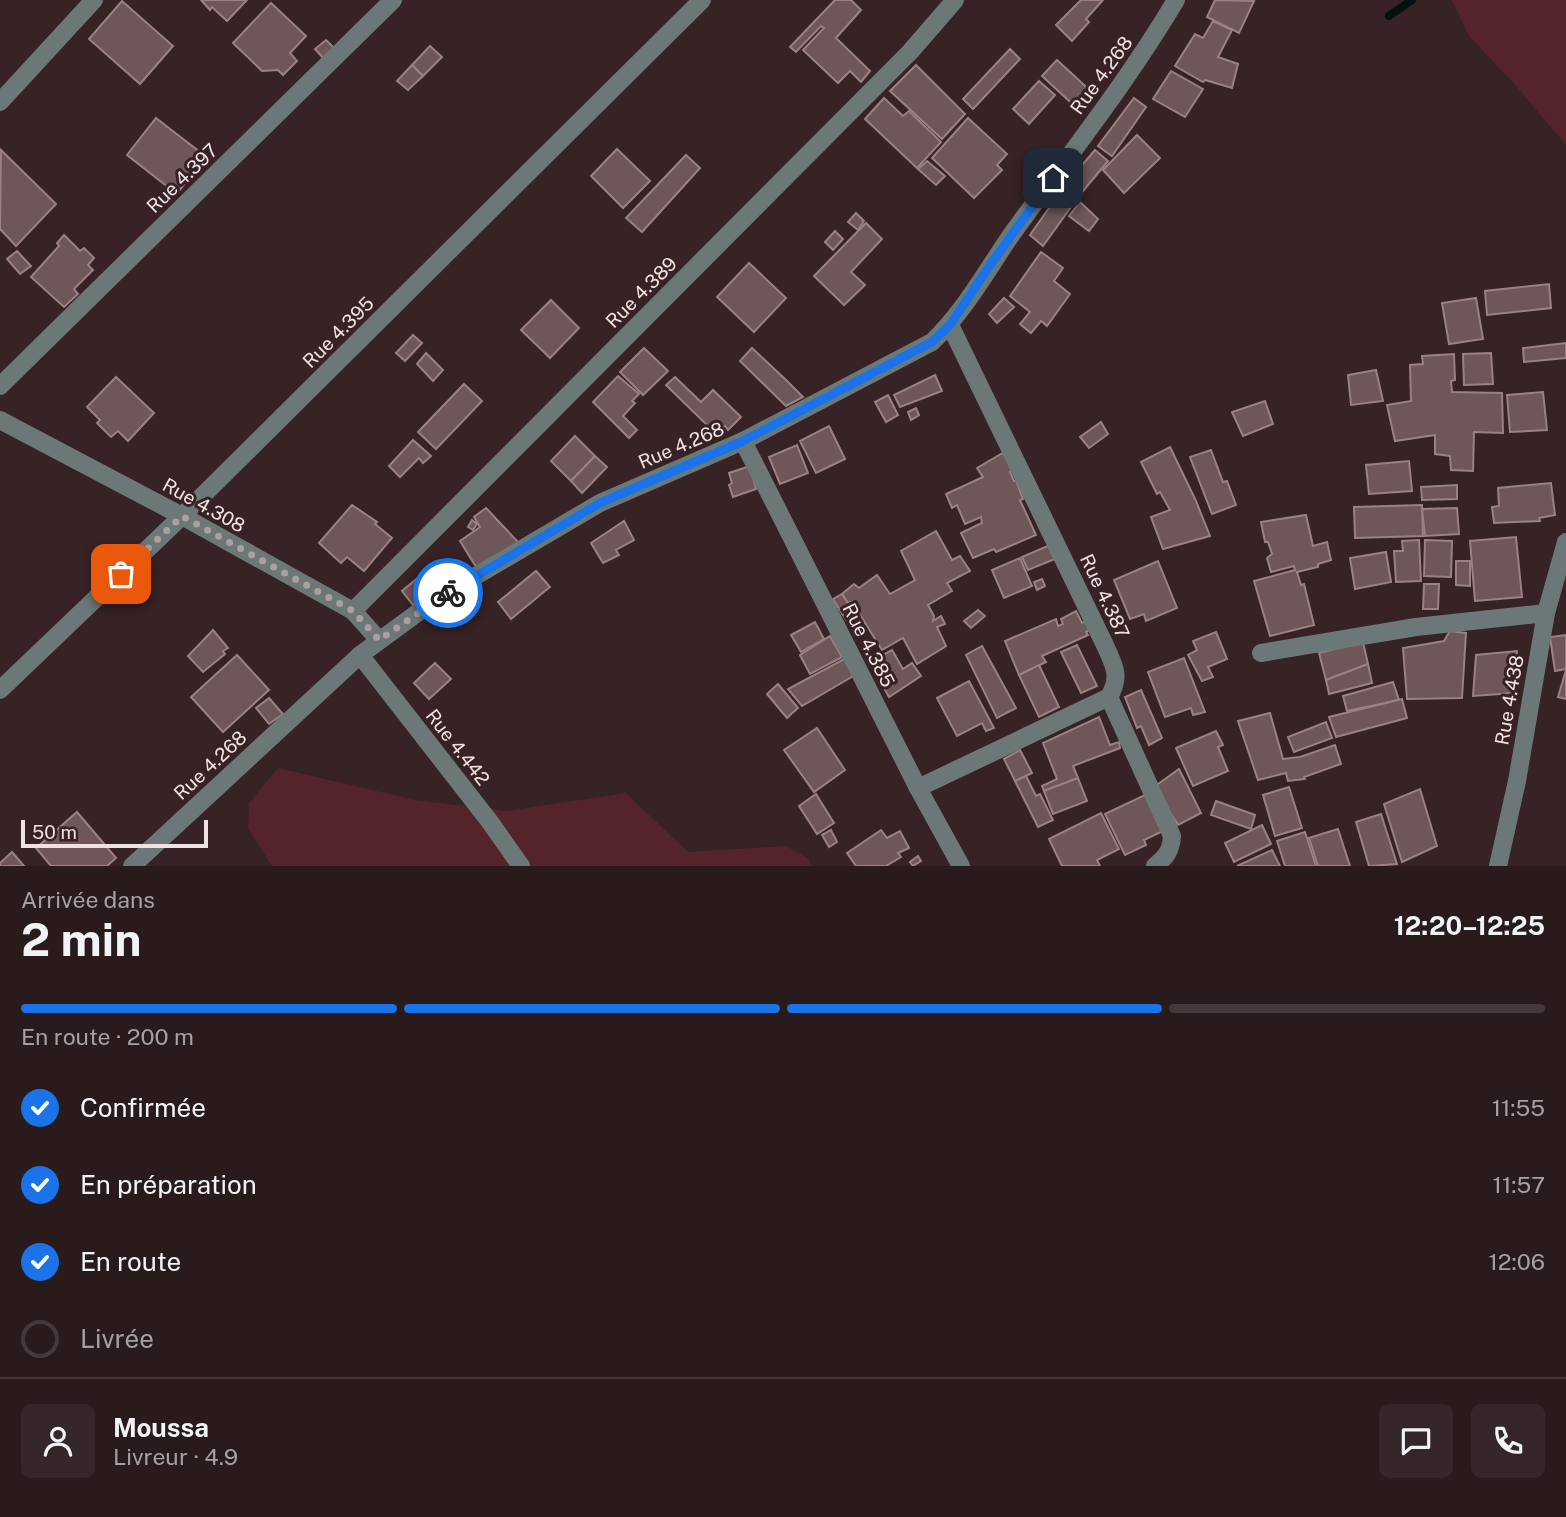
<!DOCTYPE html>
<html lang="fr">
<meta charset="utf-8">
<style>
body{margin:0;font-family:"Public Sans",sans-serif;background:#352729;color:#f1f3f6;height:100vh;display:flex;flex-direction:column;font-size:26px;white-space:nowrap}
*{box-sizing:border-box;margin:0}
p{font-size:23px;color:#a5a1a3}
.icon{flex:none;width:38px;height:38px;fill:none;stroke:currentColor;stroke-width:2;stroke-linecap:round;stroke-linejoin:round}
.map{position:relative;height:866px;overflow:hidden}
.details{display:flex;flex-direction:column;background:#291a1c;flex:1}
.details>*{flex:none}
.scale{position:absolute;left:21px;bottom:18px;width:187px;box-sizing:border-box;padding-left:7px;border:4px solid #f0e1e3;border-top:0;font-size:19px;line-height:24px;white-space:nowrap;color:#f0e1e3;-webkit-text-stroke:5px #372225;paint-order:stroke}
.pin{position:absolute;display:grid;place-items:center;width:60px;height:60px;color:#fff;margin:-30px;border-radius:14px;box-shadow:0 4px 10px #0006}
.courier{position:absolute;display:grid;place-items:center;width:70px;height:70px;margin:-35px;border:5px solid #1a73e8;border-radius:50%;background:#fff;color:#222;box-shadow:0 2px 9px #0007}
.headline em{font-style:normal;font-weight:700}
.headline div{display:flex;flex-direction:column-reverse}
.headline{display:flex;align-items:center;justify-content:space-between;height:119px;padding:0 21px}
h1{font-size:46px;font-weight:700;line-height:52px}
.bar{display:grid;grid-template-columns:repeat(4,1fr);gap:10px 7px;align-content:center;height:84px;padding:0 21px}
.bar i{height:9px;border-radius:5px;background:#45383b}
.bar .on{background:#1a73e8}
.bar p{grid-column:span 4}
.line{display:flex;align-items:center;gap:18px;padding:0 21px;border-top:2px solid #45383b}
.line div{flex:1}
.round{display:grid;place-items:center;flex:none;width:74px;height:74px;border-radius:10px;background:#352729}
ol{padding:0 21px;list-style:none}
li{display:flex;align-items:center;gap:21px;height:77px}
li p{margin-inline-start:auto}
li .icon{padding:7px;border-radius:50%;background:#1a73e8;color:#fff;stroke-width:4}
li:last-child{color:#a5a1a3}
li i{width:38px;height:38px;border:4px solid #45383b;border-radius:50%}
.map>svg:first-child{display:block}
</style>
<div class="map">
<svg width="1566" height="866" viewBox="0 0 1566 866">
<rect width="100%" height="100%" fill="#372225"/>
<!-- green -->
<g fill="#55232c">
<polygon points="1452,0 1566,0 1566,145 1517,87 1469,36"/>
<polygon points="278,768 415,800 506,811 626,793 688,852 786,846 808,858 812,866 272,866 248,829 249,803"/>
</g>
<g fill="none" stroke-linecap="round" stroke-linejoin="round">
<!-- stream -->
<polyline stroke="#041111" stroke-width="8" points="1389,16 1412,0"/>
</g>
<!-- building -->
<g fill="#6e5659" stroke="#9b8184" stroke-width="2">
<polygon points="201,0 247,0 227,21 212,7 210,10"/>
<polygon points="835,0 851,0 861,10 836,38 870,71 861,82 850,71 838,83 803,50 824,28 821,26 796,52 790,47"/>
<polygon points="1081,0 1103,0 1086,19 1089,22 1072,41 1056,25"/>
<polygon points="1215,0 1254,1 1239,33 1207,17"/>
<polygon points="122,1 173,46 140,84 89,39"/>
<polygon points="271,3 306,36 290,53 297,61 283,75 278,70 262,71 233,43"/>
<polygon points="1213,21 1232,30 1218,57 1238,64 1232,88 1205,80 1203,82 1175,66 1195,34 1203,38"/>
<polygon points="326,40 336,50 325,60 315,49"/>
<polygon points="430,46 442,57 423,76 412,65"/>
<polygon points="1010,49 1020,59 973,109 963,99"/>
<polygon points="1057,60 1095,95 1080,111 1042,76"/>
<polygon points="412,65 423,76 408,90 397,81"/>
<polygon points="916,65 965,114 942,139 890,91"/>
<polygon points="1171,71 1203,89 1185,117 1153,99"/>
<polygon points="1039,81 1055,95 1029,124 1013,109"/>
<polygon points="884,98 903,116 909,111 941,142 917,168 865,119"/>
<polygon points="1134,98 1146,107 1112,156 1098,146"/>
<polygon points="156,118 205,156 177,194 127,155"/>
<polygon points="968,118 1007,154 997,165 1002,170 974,198 932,158"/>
<polygon points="1137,135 1160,158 1124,193 1103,170"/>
<polygon points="617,149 650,181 623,208 591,176"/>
<polygon points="1,150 56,204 16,246 0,229"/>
<polygon points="1095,150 1108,161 1079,196 1066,184"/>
<polygon points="686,155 700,168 642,232 626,218"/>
<polygon points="927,161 945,176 936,185 918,169"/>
<polygon points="1059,189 1076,200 1043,246 1030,235 1056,198 1054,197"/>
<polygon points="1080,202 1098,219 1089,231 1069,216"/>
<polygon points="856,213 864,221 858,230 848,222"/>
<polygon points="866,223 882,239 851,272 865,285 844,305 814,276"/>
<polygon points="835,231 843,239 833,250 825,242"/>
<polygon points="64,235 80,251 84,248 94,258 88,265 93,270 74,289 78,294 64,307 31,277 59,246 57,243"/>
<polygon points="17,251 31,266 20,274 7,259"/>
<polygon points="1041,252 1063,268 1054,281 1070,294 1047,326 1041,321 1031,333 1020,324 1030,312 1010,296"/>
<polygon points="749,263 786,298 754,332 717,297"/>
<polygon points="1549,284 1551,308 1487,315 1485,291"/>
<polygon points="1004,298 1014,307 997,323 989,314"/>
<polygon points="1476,298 1483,339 1449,344 1442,303"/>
<polygon points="551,300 579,328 550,358 521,330"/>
<polygon points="413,335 422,343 405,361 396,353"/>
<polygon points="1566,343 1566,358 1524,362 1523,348"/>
<polygon points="644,348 668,371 643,395 620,372"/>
<polygon points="752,348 785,379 803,397 786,406 740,361"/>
<polygon points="426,353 443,370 433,381 417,364"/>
<polygon points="1491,353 1493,384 1464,385 1463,354"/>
<polygon points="1454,354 1455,380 1451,381 1452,392 1502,393 1503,433 1474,432 1473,471 1451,470 1450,456 1435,454 1435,435 1395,441 1387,405 1411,401 1410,365 1423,364 1422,356"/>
<polygon points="1376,370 1383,401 1351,405 1348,375"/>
<polygon points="935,375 942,391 900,407 894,395"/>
<polygon points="618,376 639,394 632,401 635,403 623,416 637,430 629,438 593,402"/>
<polygon points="116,377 154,413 128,441 118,431 111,437 97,423 100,420 87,407"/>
<polygon points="675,377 701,402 713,390 741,417 728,430 725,426 716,434 666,385"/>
<polygon points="464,384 482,401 436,449 418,432"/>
<polygon points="1543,392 1547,430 1510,432 1507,395"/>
<polygon points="888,395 898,415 886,422 875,402"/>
<polygon points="1265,401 1273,424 1243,436 1232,412"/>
<polygon points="916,408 919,415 911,420 908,412"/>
<polygon points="1101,422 1108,434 1089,448 1080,437"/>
<polygon points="829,426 845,459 816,473 800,441"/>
<polygon points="575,436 595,456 571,481 551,461"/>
<polygon points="413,440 431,456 423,463 419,458 400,477 389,466"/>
<polygon points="797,445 808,473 780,484 769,457"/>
<polygon points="1170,447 1196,501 1210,536 1163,549 1151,517 1170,510 1160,492 1157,494 1141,462"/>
<polygon points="1211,450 1223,482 1227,481 1236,505 1212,514 1190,457"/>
<polygon points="1006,451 1016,467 1010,472 1014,481 1016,481 1023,499 1020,500 1036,535 996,552 994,549 973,558 961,533 982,523 981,517 965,524 957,505 952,508 946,494 983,477 977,468"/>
<polygon points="595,456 607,467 582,493 571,481"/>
<polygon points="1409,461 1412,491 1369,494 1366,465"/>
<polygon points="750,466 756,489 733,497 729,485 732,483 729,473"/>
<polygon points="1551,483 1555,515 1539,518 1540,521 1494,523 1492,507 1499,506 1498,488"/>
<polygon points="1457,485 1457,499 1422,500 1421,487"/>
<polygon points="352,505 377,522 375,524 392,538 364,571 347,557 341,563 319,543"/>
<polygon points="1422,505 1423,536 1355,538 1354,507"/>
<polygon points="486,508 519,543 478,570 460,541 480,527 474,517"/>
<polygon points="1457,508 1459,534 1425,536 1422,509"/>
<polygon points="1306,515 1313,546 1327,542 1331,560 1318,564 1318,567 1297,572 1301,585 1304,584 1314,625 1270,636 1254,581 1295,570 1294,566 1271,572 1267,558 1272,554 1268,542 1265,542 1261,522"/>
<polygon points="472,520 477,524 473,530 468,527"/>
<polygon points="624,521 634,540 616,550 619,555 603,563 591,543"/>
<polygon points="936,531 952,560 960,556 970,571 947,583 952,591 928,605 934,616 933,621 941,616 945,624 937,627 946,646 917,664 903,638 882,650 860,615 855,601 848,603 842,594 854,584 859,588 877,575 890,594 915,580 901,551"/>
<polygon points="1516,537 1522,597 1475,601 1470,541"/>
<polygon points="1419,540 1421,581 1396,582 1394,551 1403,551 1402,541"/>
<polygon points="1425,540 1452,541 1451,577 1424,576"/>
<polygon points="1050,545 1055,559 1028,570 1022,557"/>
<polygon points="1386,552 1391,582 1355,589 1350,558"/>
<polygon points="1020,558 1032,586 1004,598 992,570"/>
<polygon points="1158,561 1177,608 1146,621 1144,614 1130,619 1114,580"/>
<polygon points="1456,561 1470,561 1470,586 1456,585"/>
<polygon points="536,571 550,587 511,619 498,602"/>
<polygon points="425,572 435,587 413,605 402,591"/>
<polygon points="1042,579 1045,586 1037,590 1034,582"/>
<polygon points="1424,584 1439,584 1438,609 1423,609"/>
<polygon points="842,594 848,603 855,601 859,612 846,620 833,599"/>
<polygon points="978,610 985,616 971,628 964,621"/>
<polygon points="1076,611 1082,623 1088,620 1092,629 1086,632 1088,635 1042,656 1046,662 1019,675 1005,641 1056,619 1058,626 1063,624 1061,619"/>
<polygon points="815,622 824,639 801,652 791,635"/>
<polygon points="213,630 228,648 223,651 225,654 203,672 188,656"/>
<polygon points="1450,631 1466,633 1462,698 1407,699 1403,648 1444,641"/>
<polygon points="1216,632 1227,659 1208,667 1213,677 1202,681 1188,655 1197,650 1193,641"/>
<polygon points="1566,635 1566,669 1555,671 1550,637"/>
<polygon points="830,636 842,657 810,674 800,655"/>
<polygon points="1363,642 1368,664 1326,680 1319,653"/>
<polygon points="1077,645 1097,686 1081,693 1061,652"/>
<polygon points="982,646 1016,708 997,718 966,655"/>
<polygon points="892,650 903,669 912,663 921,676 889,697 878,677 880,676 872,661"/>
<polygon points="1517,651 1514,693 1473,696 1476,655"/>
<polygon points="237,655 269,690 223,732 191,697"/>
<polygon points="1184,658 1205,712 1193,715 1191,708 1165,717 1148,672"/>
<polygon points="844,659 855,675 802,706 788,689"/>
<polygon points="435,663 451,679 429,699 414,683"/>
<polygon points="1368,664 1372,683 1329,694 1326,680"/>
<polygon points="1039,665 1059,707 1039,717 1019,675"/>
<polygon points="1566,670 1566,699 1558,697"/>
<polygon points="969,681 994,728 986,731 982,723 957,736 937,698"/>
<polygon points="1393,682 1399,700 1347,711 1343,696"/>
<polygon points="778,684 798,708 787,718 767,694"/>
<polygon points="1141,690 1162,738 1149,745 1141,726 1137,728 1125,697"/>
<polygon points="269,698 283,714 269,724 256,708"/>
<polygon points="1402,699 1407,718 1336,737 1329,717"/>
<polygon points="1270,713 1283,759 1300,757 1335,745 1341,764 1304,777 1305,779 1288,781 1286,773 1258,780 1238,721"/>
<polygon points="1099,717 1110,745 1119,742 1120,748 1073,766 1078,778 1044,791 1042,786 1057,779 1043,743"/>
<polygon points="1326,722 1332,738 1294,752 1288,737"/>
<polygon points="817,728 845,770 814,792 784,750"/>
<polygon points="1216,731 1223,745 1218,747 1228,771 1193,786 1176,748"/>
<polygon points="1020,750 1032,773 1015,781 1004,759"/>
<polygon points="1179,769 1201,813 1178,825 1154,787"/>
<polygon points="1026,776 1036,796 1040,794 1053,820 1038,827 1015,781"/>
<polygon points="1078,778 1087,801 1053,814 1044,791"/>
<polygon points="1289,787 1302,828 1275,836 1263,795"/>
<polygon points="1420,789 1437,846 1402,862 1384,804"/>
<polygon points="816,794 834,823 817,834 799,806"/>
<polygon points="1147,794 1165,830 1144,840 1146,845 1125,855 1105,814"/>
<polygon points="1216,801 1255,815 1251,829 1211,815"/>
<polygon points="77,812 116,858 107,866 51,866 36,848"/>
<polygon points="1101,813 1119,849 1097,860 1100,866 1062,866 1049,839"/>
<polygon points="1381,814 1397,864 1369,866 1356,822"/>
<polygon points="1262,825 1271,844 1234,862 1225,843"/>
<polygon points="1338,829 1350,866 1318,866 1309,838"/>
<polygon points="831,830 837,842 829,847 822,835"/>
<polygon points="881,830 887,838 900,831 909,848 898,853 901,857 886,866 856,866 847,853"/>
<polygon points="1305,832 1316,866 1285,866 1277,841"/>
<polygon points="1272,850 1280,866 1237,866"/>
<polygon points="12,852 24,866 0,866 0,863"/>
<polygon points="918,856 921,861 913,866 910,862"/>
</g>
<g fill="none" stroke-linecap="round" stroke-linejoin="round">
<!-- minor -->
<g stroke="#6c7877" stroke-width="18">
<polyline points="0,102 94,0"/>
<polyline points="0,386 393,0"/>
<polyline points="0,420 182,516 353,611 379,640"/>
<polyline points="743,441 918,788 961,866"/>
<polyline points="353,611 910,52 955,0"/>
<polyline points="1261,653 1416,627 1546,613"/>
<polyline points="360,655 490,822 521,866"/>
<polyline points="0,690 182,516 702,0"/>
<path d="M1109,697L1172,836C1171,851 1166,857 1155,866"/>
<path d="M918,788L1109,697C1122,675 1113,664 1104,643L950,325"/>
<path d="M132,866L360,655L435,600L600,503L743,441L932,342C965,311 988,268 1014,231C1069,155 1128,81 1176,0"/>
<polyline points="1498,866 1517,781 1546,613 1566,542"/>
</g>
</g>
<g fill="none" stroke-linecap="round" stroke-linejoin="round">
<!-- done -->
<polyline stroke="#af9ea0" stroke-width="7" stroke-dasharray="0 12.6" points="121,574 182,516 353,611 379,640 448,593"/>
<!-- route -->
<polyline stroke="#1a73e8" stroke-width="9" points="448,593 600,503 743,441 932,342 950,325 990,265 1053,178"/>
</g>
<g text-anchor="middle" stroke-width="6" stroke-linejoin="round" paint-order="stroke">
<!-- street labels -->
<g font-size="19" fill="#f0e1e3" stroke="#372225">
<text transform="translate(1101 75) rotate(-54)" y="7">Rue 4.268</text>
<text transform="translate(182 178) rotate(-44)" y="7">Rue 4.397</text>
<text transform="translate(641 292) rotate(-45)" y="7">Rue 4.389</text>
<text transform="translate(338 332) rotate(-45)" y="7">Rue 4.395</text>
<text transform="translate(681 445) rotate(-23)" y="7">Rue 4.268</text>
<text transform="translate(204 505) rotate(29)" y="7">Rue 4.308</text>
<text transform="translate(1105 596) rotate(65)" y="7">Rue 4.387</text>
<text transform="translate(869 645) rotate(63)" y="7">Rue 4.385</text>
<text transform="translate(1509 700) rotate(-80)" y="7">Rue 4.438</text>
<text transform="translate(458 747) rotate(52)" y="7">Rue 4.442</text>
<text transform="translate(210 765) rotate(-43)" y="7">Rue 4.268</text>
</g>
</g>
</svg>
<div class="scale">50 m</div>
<div class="pin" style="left:121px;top:574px;background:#ea580c"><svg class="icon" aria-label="bag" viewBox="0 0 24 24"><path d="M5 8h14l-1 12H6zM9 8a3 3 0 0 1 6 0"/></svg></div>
<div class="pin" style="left:1053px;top:178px;background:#1f2937"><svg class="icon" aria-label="home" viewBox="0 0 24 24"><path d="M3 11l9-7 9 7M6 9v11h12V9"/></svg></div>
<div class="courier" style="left:448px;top:593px"><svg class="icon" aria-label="bike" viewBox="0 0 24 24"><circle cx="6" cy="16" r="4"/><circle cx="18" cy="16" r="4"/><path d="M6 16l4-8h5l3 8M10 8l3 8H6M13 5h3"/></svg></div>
</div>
<section class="details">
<div class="headline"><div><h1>2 min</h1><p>Arrivée dans</p></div><em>12:20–12:25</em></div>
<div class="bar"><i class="on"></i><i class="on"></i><i class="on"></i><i></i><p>En route · 200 m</p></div>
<ol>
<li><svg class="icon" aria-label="check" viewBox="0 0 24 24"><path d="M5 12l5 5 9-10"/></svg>Confirmée<p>11:55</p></li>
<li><svg class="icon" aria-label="check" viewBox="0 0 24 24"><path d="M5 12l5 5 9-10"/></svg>En préparation<p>11:57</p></li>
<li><svg class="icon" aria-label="check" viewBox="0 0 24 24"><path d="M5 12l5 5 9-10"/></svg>En route<p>12:06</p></li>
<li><i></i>Livrée</li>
</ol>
<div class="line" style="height:126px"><a class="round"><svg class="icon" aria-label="person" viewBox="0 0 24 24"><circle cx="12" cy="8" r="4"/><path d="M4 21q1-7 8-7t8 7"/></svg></a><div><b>Moussa</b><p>Livreur · 4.9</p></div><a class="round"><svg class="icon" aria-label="chat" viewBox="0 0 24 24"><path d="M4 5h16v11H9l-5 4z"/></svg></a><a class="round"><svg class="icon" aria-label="phone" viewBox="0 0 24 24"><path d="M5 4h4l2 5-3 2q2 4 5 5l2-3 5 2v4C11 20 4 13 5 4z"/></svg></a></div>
</section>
